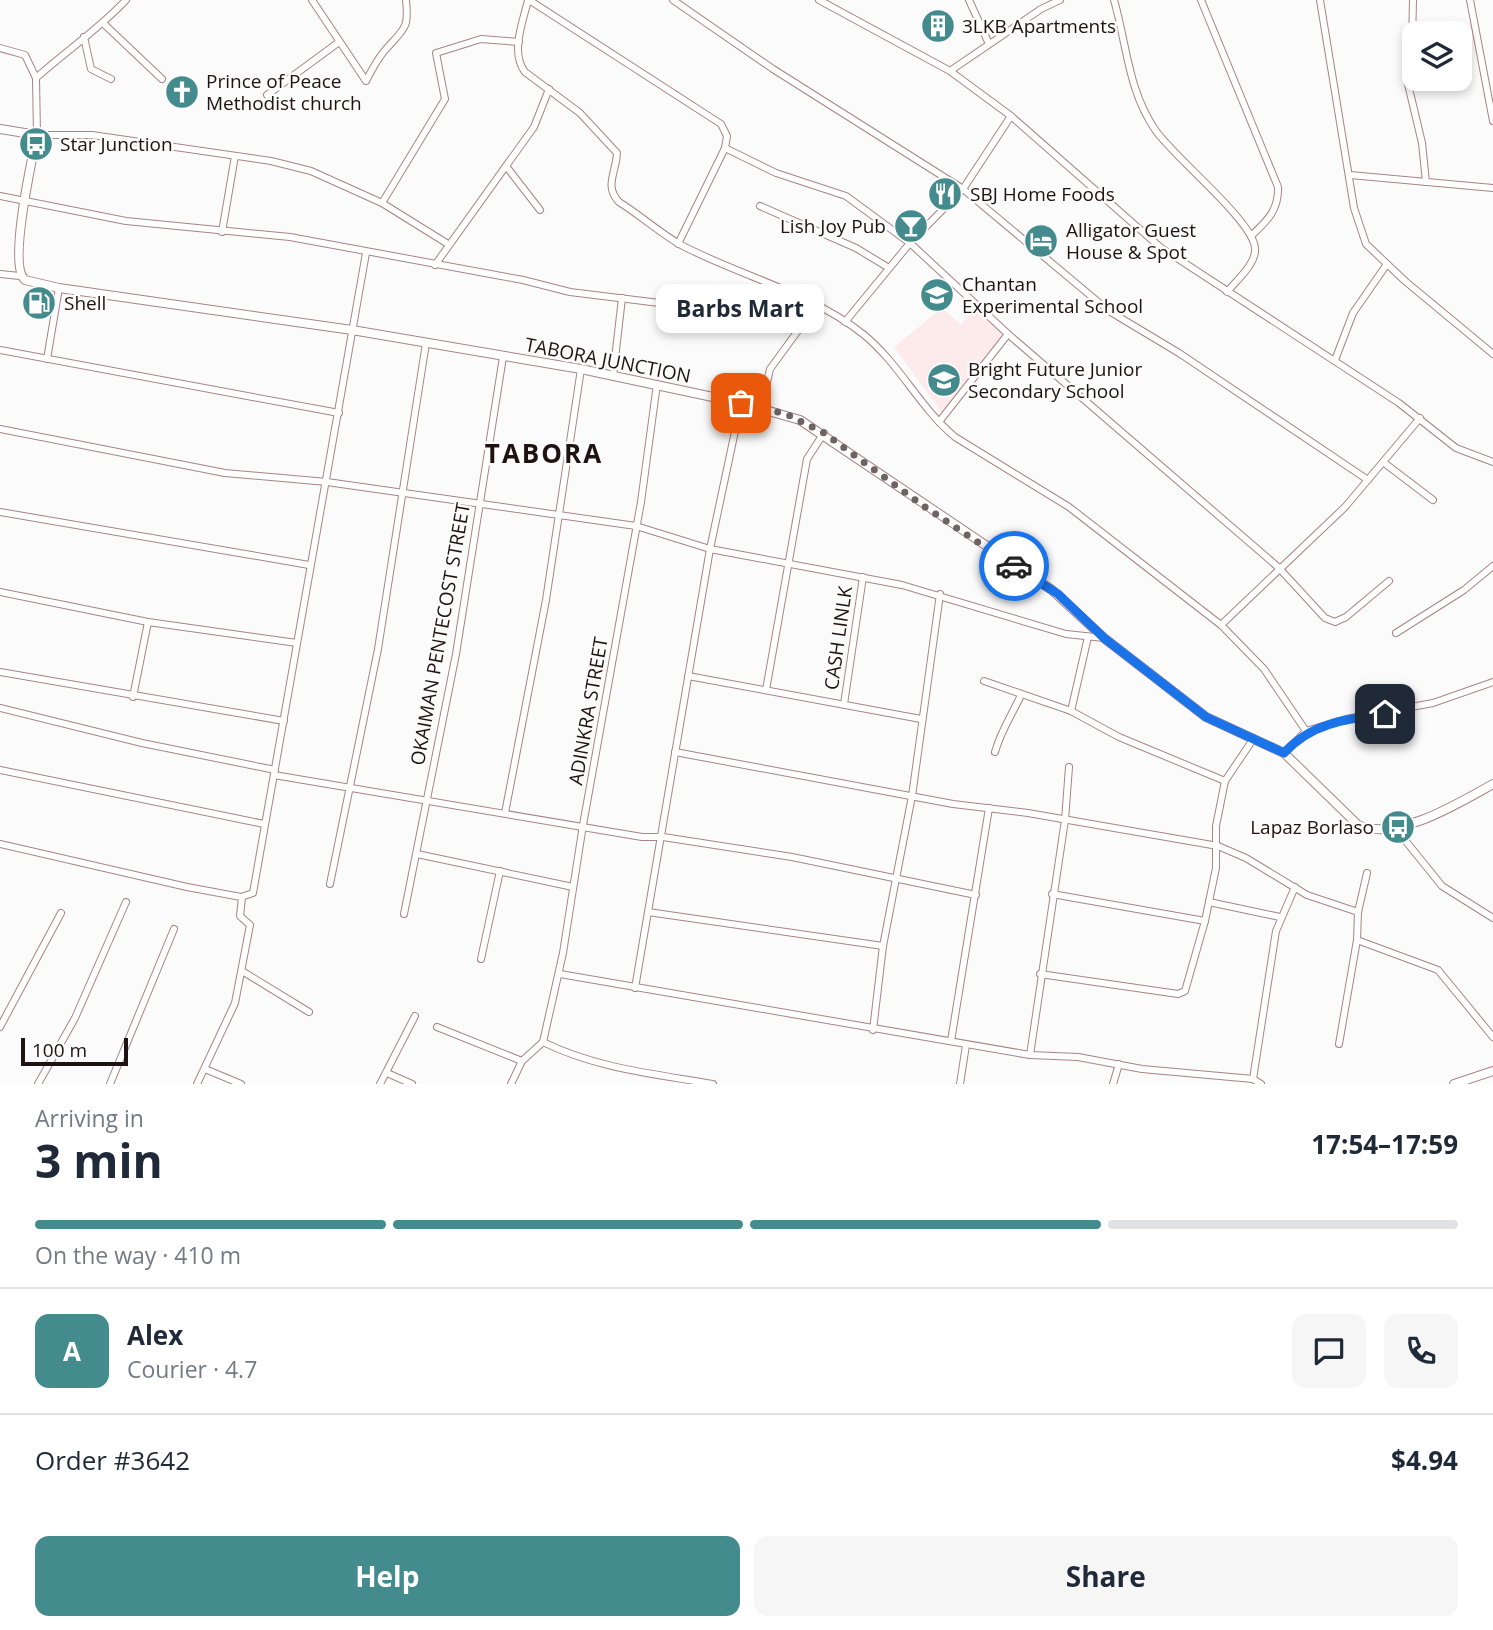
<!DOCTYPE html>
<meta charset="utf-8">
<style>
body{margin:0;font-family:"Open Sans",sans-serif;background:#f6f6f7;color:#1f2937;height:100vh;display:flex;flex-direction:column;font-size:26px;white-space:nowrap}
*{box-sizing:border-box;margin:0}
p{font-size:23px;color:#747a83}
.icon{flex:none;width:38px;height:38px;fill:none;stroke:currentColor;stroke-width:2;stroke-linecap:round;stroke-linejoin:round}
.map{position:relative;height:1084px;overflow:hidden}
.details{display:flex;flex-direction:column;background:#fff;flex:1}
.details>*{flex:none}
.fabs{position:absolute;left:1402px;top:21px;display:grid;gap:14px}
.fabs a{display:grid;place-items:center;width:70px;height:70px;border-radius:14px;background:#fff;box-shadow:0 4px 10px #0003;font-size:35px}
.scale{position:absolute;left:21px;bottom:18px;width:107px;box-sizing:border-box;padding-left:7px;border:4px solid #1f1213;border-top:0;font-size:19px;line-height:24px;white-space:nowrap;color:#1f1213;-webkit-text-stroke:5px #fbfbfb;paint-order:stroke}
.pin{position:absolute;display:grid;place-items:center;width:60px;height:60px;color:#fff;margin:-30px;border-radius:14px;box-shadow:0 4px 10px #0006}
.courier{position:absolute;display:grid;place-items:center;width:70px;height:70px;margin:-35px;border:5px solid #1a73e8;border-radius:50%;background:#fff;color:#222;box-shadow:0 2px 9px #0007}
.bubble{position:absolute;height:49px;border-radius:14px;background:#fff;box-shadow:0 4px 10px #0003;font-size:23px;font-weight:700;line-height:49px;text-align:center}
.head em{font-style:normal;font-weight:700}
.head div{display:flex;flex-direction:column-reverse}
.head{display:flex;align-items:center;justify-content:space-between;height:119px;padding:0 35px}
h1{font-size:46px;font-weight:700;line-height:52px}
.bar{display:grid;grid-template-columns:repeat(4,1fr);gap:10px 7px;align-content:center;height:84px;padding:0 35px}
.bar i{height:9px;border-radius:5px;background:#e0e1e3}
.bar .selected{background:#438b8d}
.bar p{grid-column:span 4}
.line{display:flex;align-items:center;gap:18px;padding:0 35px;border-top:2px solid #e0e1e3}
.line div{flex:1}
.round{display:grid;place-items:center;flex:none;width:74px;height:74px;border-radius:14px;background:#f6f6f7}
.button{display:flex;gap:14px;margin-top:auto;padding:14px 35px}
.button a{flex:1;height:80px;border-radius:14px;background:#438b8d;color:#fff;font-size:28px;font-weight:700;line-height:80px;text-align:center}
.button a+a{background:#f6f6f7;color:#1f2937}
.map>svg:first-child{display:block}
</style>
<div class="map">
<svg width="1493" height="1084" viewBox="0 0 1493 1084">
<rect width="100%" height="100%" fill="#fbfbfb"/>
<!-- built -->
<polygon fill="#fdeaea" points="942,308 961,325 975,308 1005,335 943,414 894,347"/>
<g fill="none" stroke-linecap="round" stroke-linejoin="round">
<!-- minor casing -->
<g stroke="#a78485" stroke-width="8">
<g id="minor">
<path d="M312,0L366,81C372,70 378,57 387,48C405,28 409,28 406,0"/>
<path d="M528,0C523,22 510,52 525,72L580,113L617,153C616,173 604,186 619,202C640,215 660,233 681,245C740,276 810,292 863,334C900,364 919,407 955,437L1069,507L1221,625"/>
<polyline points="529,0 721,124 727,136 725,148 678,244"/>
<polyline points="673,0 773,69 963,189 1109,311 1179,353 1368,480"/>
<polyline points="819,0 950,71 1011,116 1160,247 1399,403 1456,448 1493,462"/>
<polyline points="969,0 989,44"/>
<path d="M1114,0C1127,45 1128,91 1156,131C1176,159 1253,221 1255,248C1257,263 1236,281 1227,292"/>
<path d="M1201,0L1278,187C1279,210 1267,221 1251,236"/>
<polyline points="1320,0 1354,208 1366,244 1405,281 1493,354"/>
<polyline points="1413,0 1412,43 1407,80 1422,143 1426,182"/>
<polyline points="1470,0 1493,121"/>
<polyline points="104,24 162,79"/>
<polyline points="84,37 91,69 111,79"/>
<polyline points="0,48 25,55 36,78 37,135 92,135 271,161 311,171 382,203 448,244"/>
<polyline points="950,71 1041,9 1060,0"/>
<path d="M36,78C66,51 99,29 126,0"/>
<polyline points="267,95 339,42"/>
<polyline points="1011,116 963,189 910,243 1008,334 1278,567 1325,618 1335,622 1346,617 1389,581"/>
<polyline points="725,148 776,173 846,196 910,243 845,322"/>
<polyline points="506,166 540,210"/>
<polyline points="1350,175 1493,188"/>
<polyline points="0,196 126,221 290,237 523,280 570,292 684,306"/>
<polyline points="382,203 445,99 436,53 481,39 519,42"/>
<polyline points="760,206 856,248 889,268"/>
<polyline points="222,232 235,156"/>
<polyline points="435,265 534,127 549,89"/>
<polyline points="0,274 20,276"/>
<polyline points="0,350 339,413"/>
<polyline points="47,359 59,288"/>
<polyline points="1335,360 1353,313 1387,264"/>
<polyline points="613,376 622,298"/>
<polyline points="761,408 770,369 816,306"/>
<polyline points="939,422 1008,334"/>
<polyline points="0,429 225,473 327,482 636,526 710,549 902,585 1066,634 1104,638"/>
<polyline points="1383,462 1433,500"/>
<polyline points="0,512 309,565"/>
<polyline points="0,592 148,622 297,643"/>
<polyline points="1396,633 1464,590 1493,566"/>
<polyline points="0,672 284,721"/>
<polyline points="688,676 921,719"/>
<polyline points="984,681 1071,711 1119,737 1225,781"/>
<polyline points="766,690 807,459 824,433"/>
<polyline points="133,697 148,622"/>
<polyline points="844,704 863,577"/>
<polyline points="0,708 142,743 275,770"/>
<polyline points="1071,711 1088,637"/>
<polyline points="1306,731 1264,669 1221,625 1345,507 1420,418"/>
<polyline points="675,752 953,804 1028,813 1218,846 1246,858 1307,895 1358,912 1357,940 1438,970 1493,1037"/>
<path d="M995,752C1001,730 1012,715 1021,695"/>
<polyline points="1284,753 1306,731 1346,719 1433,703 1493,682"/>
<polyline points="0,770 264,824"/>
<polyline points="274,775 642,837 663,837 792,857 976,895"/>
<polyline points="505,813 546,600 581,369"/>
<polyline points="1396,829 1442,886 1493,918"/>
<polyline points="0,844 187,887 241,897 253,893 366,253"/>
<polyline points="417,854 573,887"/>
<polyline points="330,884 378,649 426,343"/>
<polyline points="1052,894 1205,921"/>
<polyline points="1209,902 1280,917"/>
<polyline points="648,912 883,946"/>
<polyline points="1358,912 1367,873"/>
<polyline points="404,914 456,654 503,357"/>
<polyline points="481,959 500,871"/>
<polyline points="242,971 309,1012"/>
<polyline points="560,974 1030,1055 1078,1057 1142,1069 1253,1079 1261,1084"/>
<polyline points="1040,974 1178,994 1185,991 1205,921 1216,868 1216,826 1225,781 1254,738"/>
<polyline points="635,988 710,549 741,403"/>
<polyline points="0,1027 61,913"/>
<polyline points="437,1027 522,1061"/>
<polyline points="873,1030 883,946 912,796 940,594"/>
<polyline points="951,1041 989,808"/>
<polyline points="543,1042 563,953 583,825 641,502 657,384"/>
<path d="M543,1042C595,1068 655,1074 713,1084"/>
<polyline points="1339,1044 1357,940"/>
<polyline points="1030,1055 1065,820 1069,767"/>
<polyline points="205,1069 241,1084"/>
<polyline points="387,1073 412,1084"/>
<polyline points="1253,1079 1276,931 1295,887"/>
<polyline points="38,1084 75,1018 126,902"/>
<polyline points="110,1084 174,929"/>
<polyline points="197,1084 235,1003 250,925 240,916 242,897"/>
<polyline points="380,1084 415,1016"/>
<polyline points="511,1084 522,1061 543,1042"/>
<polyline points="960,1084 966,1045"/>
<polyline points="1113,1084 1119,1064"/>
</g>
</g>
<!-- tertiary casing -->
<g stroke="#a78485" stroke-width="10">
<g id="tertiary">
<path d="M0,129L37,135C32,159 8,266 25,280L59,288L352,330L581,369L741,403L800,420L1052,590L1104,638L1206,717L1284,753L1358,825C1396,842 1459,803 1493,784"/>
<polyline points="1454,1084 1493,1071"/>
</g>
</g>
<!-- minor -->
<use href="#minor" stroke="#fff" stroke-width="6"/>
<!-- tertiary -->
<use href="#tertiary" stroke="#fff" stroke-width="8"/>
</g>
<g fill="none" stroke-linecap="round" stroke-linejoin="round">
<!-- done -->
<polyline stroke="#6c6464" stroke-width="7" stroke-dasharray="0 12.6" points="741,403 786,414 824,433 925,507 1014,566"/>
<!-- route -->
<path stroke="#1a73e8" stroke-width="9" d="M1014,566L1058,594L1104,638L1206,717L1284,753C1311,723 1346,719 1385,714"/>
</g>
<!-- icons -->
<defs>
<g id="building-disc" transform="scale(1.75)"><circle r="9.5" fill="#438b8d" stroke="#fbfbfb"/><path d="M-4-6H4V6H1V3H-1V6H-4ZM-2.5-4.3h1.7v1.8h-1.7ZM.8-4.3h1.7v1.8H.8ZM-2.5-1h1.7V.8h-1.7ZM.8-1h1.7V.8H.8Z" fill="#fff"/></g>
<g id="church-disc" transform="scale(1.75)"><circle r="9.5" fill="#438b8d" stroke="#fbfbfb"/><path d="M-1.2-6h2.4v3.5h3.3v2.4h-3.3V6h-2.4V-.1h-3.3v-2.4h3.3Z" fill="#fff"/></g>
<g id="bus-disc" transform="scale(1.75)"><circle r="9.5" fill="#438b8d" stroke="#fbfbfb"/><path d="M-5-6H5V4H4V6H2V4H-2V6H-4V4H-5ZM-3.5-4V0h7V-4ZM-3.5 1.2v1.5H-2V1.2ZM2 1.2v1.5H3.5V1.2Z" fill="#fff"/></g>
<g id="restaurant-disc" transform="scale(1.75)"><circle r="9.5" fill="#438b8d" stroke="#fbfbfb"/><path d="M-5-6h1v4h1v-4h1v4h1v-4h1v5L-1.5 .5V6h-2V.5L-5-1ZM5-6V6H3V1.5H1.5Q1.5-4 5-6Z" fill="#fff"/></g>
<g id="bar-disc" transform="scale(1.75)"><circle r="9.5" fill="#438b8d" stroke="#fbfbfb"/><path d="M-6-5H6L.8 .8V4.5H3.5V6h-7V4.5H-.8V.8Z" fill="#fff"/></g>
<g id="hotel-disc" transform="scale(1.75)"><circle r="9.5" fill="#438b8d" stroke="#fbfbfb"/><path d="M-6-4.5h1.5V1H6V5H4.5V3h-9V5H-6ZM-4 0a1.8 1.8 0 1 1 3.6 0ZM.5 0V-2.5h3Q6-2.5 6 0Z" fill="#fff"/></g>
<g id="school-disc" transform="scale(1.75)"><circle r="9.5" fill="#438b8d" stroke="#fbfbfb"/><path d="M0-5L7-2L0 1L-7-2ZM-4 1L0 2.5L4 1V4Q0 6-4 4Z" fill="#fff"/></g>
<g id="fuel-disc" transform="scale(1.75)"><circle r="9.5" fill="#438b8d" stroke="#fbfbfb"/><path d="M-5.5-6h7V0h2V4h1.3V-2.5L3-4.5l.8-.8L6-3V5H2.5V1h-1V6h-7ZM-4.2-4.7v3.2H.2V-4.7Z" fill="#fff"/></g>
</defs>
<g fill-rule="evenodd">
<use href="#building-disc" x="938" y="26"/>
<use href="#church-disc" x="182" y="92"/>
<use href="#bus-disc" x="36" y="144"/>
<use href="#restaurant-disc" x="945" y="194"/>
<use href="#bar-disc" x="911" y="226"/>
<use href="#hotel-disc" x="1041" y="241"/>
<use href="#school-disc" x="937" y="295"/>
<use href="#fuel-disc" x="39" y="303"/>
<use href="#school-disc" x="944" y="380"/>
<use href="#bus-disc" x="1398" y="827"/>
</g>
<g text-anchor="middle" stroke-width="5" stroke-linejoin="round" paint-order="stroke">
<!-- poi labels -->
<g font-size="19" fill="#1f1213" stroke="#fbfbfb" text-anchor="start">
<text x="962" y="33">3LKB Apartments</text>
<text x="206" y="88">Prince of Peace<tspan x="206" dy="22">Methodist church</tspan></text>
<text x="60" y="151">Star Junction</text>
<text x="970" y="201">SBJ Home Foods</text>
<text x="886" y="233" text-anchor="end">Lish Joy Pub</text>
<text x="1066" y="237">Alligator Guest<tspan x="1066" dy="22">House &amp; Spot</tspan></text>
<text x="962" y="291">Chantan<tspan x="962" dy="22">Experimental School</tspan></text>
<text x="64" y="310">Shell</text>
<text x="968" y="376">Bright Future Junior<tspan x="968" dy="22">Secondary School</tspan></text>
<text x="1374" y="834" text-anchor="end">Lapaz Borlaso</text>
</g>
<!-- street labels -->
<g font-size="19" fill="#1f1213" stroke="#fbfbfb">
<text transform="translate(608 360) rotate(11)" y="7">TABORA JUNCTION</text>
<text transform="translate(440 634) rotate(-80)" y="7">OKAIMAN PENTECOST STREET</text>
<text transform="translate(838 638) rotate(-82)" y="7">CASH LINLK</text>
<text transform="translate(588 711) rotate(-80)" y="7">ADINKRA STREET</text>
</g>
<!-- district labels -->
<g font-size="26" font-weight="bold" letter-spacing="2" fill="#1f1213" stroke="#fbfbfb">
<text x="544" y="463">TABORA</text>
</g>
</g>
</svg>
<div class="fabs">
<a><svg class="icon" aria-label="layers" viewBox="0 0 24 24"><path d="M12 4l9 5-9 5-9-5zM3 14l9 5 9-5"/></svg></a>
</div>
<div class="scale">100 m</div>
<div class="pin" style="left:741px;top:403px;background:#ea580c"><svg class="icon" aria-label="bag" viewBox="0 0 24 24"><path d="M5 8h14l-1 12H6zM9 8a3 3 0 0 1 6 0"/></svg></div>
<div class="pin" style="left:1385px;top:714px;background:#1f2937"><svg class="icon" aria-label="home" viewBox="0 0 24 24"><path d="M3 11l9-7 9 7M6 9v11h12V9"/></svg></div>
<div class="courier" style="left:1014px;top:566px"><svg class="icon" aria-label="car" viewBox="0 0 24 24"><path d="M5 17H2v-5l4-1 3-4h7l3 4 3 1v5h-3M9 17h6M6 11h13"/><circle cx="7" cy="17" r="2"/><circle cx="17" cy="17" r="2"/></svg></div>
<div class="bubble" style="left:656px;top:284px;width:168px">Barbs Mart</div>
</div>
<section class="details">
<div class="head"><div><h1>3 min</h1><p>Arriving in</p></div><em>17:54–17:59</em></div>
<div class="bar"><i class="selected"></i><i class="selected"></i><i class="selected"></i><i></i><p>On the way · 410 m</p></div>
<div class="line" style="height:126px"><b class="round" style="background:#438b8d;color:#fff">A</b><div><b>Alex</b><p>Courier · 4.7</p></div><a class="round"><svg class="icon" aria-label="chat" viewBox="0 0 24 24"><path d="M4 5h16v11H9l-5 4z"/></svg></a><a class="round"><svg class="icon" aria-label="phone" viewBox="0 0 24 24"><path d="M5 4h4l2 5-3 2q2 4 5 5l2-3 5 2v4C11 20 4 13 5 4z"/></svg></a></div>
<div class="line" style="height:91px"><div>Order #3642</div><b>$4.94</b></div>
<div class="button"><a>Help</a><a>Share</a></div>
</section>
